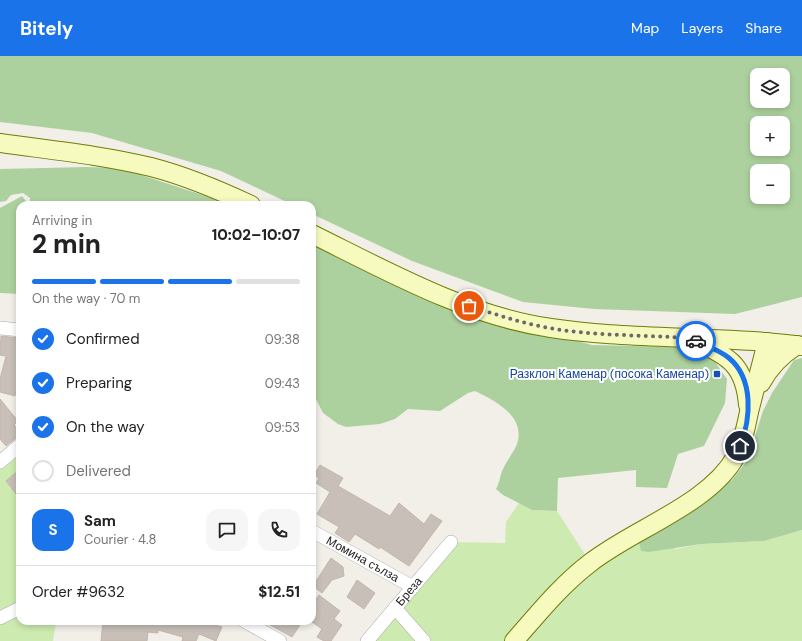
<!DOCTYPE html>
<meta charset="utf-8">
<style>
body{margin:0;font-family:"DM Sans",sans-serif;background:#f6f6f6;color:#222;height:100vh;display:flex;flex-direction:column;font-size:15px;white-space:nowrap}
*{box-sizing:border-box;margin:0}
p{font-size:13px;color:#767676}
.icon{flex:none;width:22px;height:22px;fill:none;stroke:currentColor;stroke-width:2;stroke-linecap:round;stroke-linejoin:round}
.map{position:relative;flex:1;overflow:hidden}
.panel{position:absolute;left:16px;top:145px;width:300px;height:424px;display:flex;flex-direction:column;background:#fff;border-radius:12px;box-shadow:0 2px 6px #0003}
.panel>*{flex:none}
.tools{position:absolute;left:750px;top:12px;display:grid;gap:8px}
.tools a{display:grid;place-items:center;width:40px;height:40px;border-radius:8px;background:#fff;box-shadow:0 2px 6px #0003;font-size:20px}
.pin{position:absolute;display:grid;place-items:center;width:34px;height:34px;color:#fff;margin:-17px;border:2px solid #fff;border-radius:50%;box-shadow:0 1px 4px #0007}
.courier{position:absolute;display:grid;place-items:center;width:40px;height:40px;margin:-20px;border:3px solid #1a73e8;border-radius:50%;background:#fff;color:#222;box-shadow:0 1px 5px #0007}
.overview em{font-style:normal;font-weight:800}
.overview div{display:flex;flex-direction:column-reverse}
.overview{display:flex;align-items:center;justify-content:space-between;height:68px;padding:0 16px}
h1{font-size:26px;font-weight:800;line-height:30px}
.bar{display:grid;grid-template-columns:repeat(4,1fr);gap:6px 4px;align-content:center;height:48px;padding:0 16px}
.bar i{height:5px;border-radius:3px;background:#e0e0e0}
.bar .on{background:#1a73e8}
.bar p{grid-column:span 4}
.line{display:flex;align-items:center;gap:10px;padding:0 16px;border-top:1px solid #e0e0e0}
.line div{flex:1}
.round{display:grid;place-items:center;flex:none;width:42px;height:42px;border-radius:12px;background:#f6f6f6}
ol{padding:0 16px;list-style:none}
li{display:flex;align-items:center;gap:12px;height:44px}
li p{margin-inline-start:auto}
li .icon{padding:4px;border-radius:50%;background:#1a73e8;color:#fff;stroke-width:4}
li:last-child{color:#767676}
li i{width:22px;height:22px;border:2px solid #e0e0e0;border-radius:50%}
header{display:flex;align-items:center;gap:24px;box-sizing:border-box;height:56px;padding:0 20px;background:#1a73e8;color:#fff}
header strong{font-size:19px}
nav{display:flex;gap:22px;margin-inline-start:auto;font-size:14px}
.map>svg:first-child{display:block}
</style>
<header>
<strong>Bitely</strong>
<nav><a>Map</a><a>Layers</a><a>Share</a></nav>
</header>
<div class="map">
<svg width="802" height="585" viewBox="0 0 802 585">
<rect width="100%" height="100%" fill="#f2efe9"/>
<!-- grass -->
<g fill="#cdebb0">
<polygon points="20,394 20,565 56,565 53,585 0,585 0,411"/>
<polygon points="519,447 532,454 557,455 590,506 514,585 367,585 451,486 505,487 506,466"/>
<polygon points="802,474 802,585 521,585 602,503 643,478 676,493 701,488 764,485"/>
</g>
<!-- forest -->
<g fill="#add19e" fill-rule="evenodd">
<path d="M0,0H802V241L735,258L594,253L523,246L412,205L312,158V149H293L221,115L92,77L0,66ZM757,19H783V45H757ZM757,67H783V93H757ZM757,115H783V141H757Z"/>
<polygon points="86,111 120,112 233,149 30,149 30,142 23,137 11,139 6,145 0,146 0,113"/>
<polygon points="22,140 29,149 20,149 20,238 0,237 0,152"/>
<path d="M312,186L449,251L592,289L686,291L713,303L727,323L725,347L704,390L678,398L667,432L636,431V414L558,422L557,455L532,454L503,439L496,433C500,426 500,419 503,413C507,404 514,396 517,388C526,361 496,345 475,335L468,337L440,355L408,353L395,363L380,368L346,371L338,368L323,357L312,335Z"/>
<polygon points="802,302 802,474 764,485 701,488 649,496 641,495 639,486 732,424 750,401 754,383 763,355 772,337 794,304"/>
</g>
<!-- building -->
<g fill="#c7bfb8" stroke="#c4b6ab">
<polygon points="1,280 19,282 20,319 15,340 0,336 0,323 6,300 0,299"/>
<polygon points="0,343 18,365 14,369 20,376 20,379 6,390 0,383"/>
<polygon points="320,409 343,422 338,430 390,460 399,447 424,468 431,458 442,465 409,510 380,491 379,493 355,478 349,486 335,477 339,471 317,458 330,436 316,427 319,422 314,419"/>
<polygon points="20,413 20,443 6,425"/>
<polygon points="331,502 343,511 344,520 332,524 322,537 313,530"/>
<polygon points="357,524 375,537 364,553 347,541"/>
<polygon points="319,539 340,555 334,563 342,569 331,585 324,585 317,581 322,573 312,566 312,549"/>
<polygon points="103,565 202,565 222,571 216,585 199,578 196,585 182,585 183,581 158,574 158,577 148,576 147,585 101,585"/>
<polygon points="263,565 294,565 300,569 292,581"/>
</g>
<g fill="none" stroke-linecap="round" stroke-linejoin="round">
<!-- street casing -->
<g stroke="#a9a9a9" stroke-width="14">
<g id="street">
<polyline points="0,272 20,274"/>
<polyline points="0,406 20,389"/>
<path id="s1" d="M312,475L413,531"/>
<polyline points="395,552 424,585"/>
<polyline points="0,562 20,552"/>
<polyline points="244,565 280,585"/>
<path id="s2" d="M367,585L451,486"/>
</g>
</g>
<!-- secondary casing -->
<g stroke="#707d05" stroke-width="20">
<g id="secondary">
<path d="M0,87C50,94 102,99 151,111C186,120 219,134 251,149"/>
<path d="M312,178C387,215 467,260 551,272C597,279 644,280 690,282C728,284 765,284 802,290"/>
<path d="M697,286C730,300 745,311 748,349"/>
<path d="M761,327C770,310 781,299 797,289"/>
<path d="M514,585C538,558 561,529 590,507C633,473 710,448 736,400C743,386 746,371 749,356C755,333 761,309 767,286"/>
</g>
</g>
<!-- street -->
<use href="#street" stroke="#fff" stroke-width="13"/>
<!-- secondary -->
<use href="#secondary" stroke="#f7fabf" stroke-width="18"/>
</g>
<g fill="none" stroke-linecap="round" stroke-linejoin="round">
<!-- done -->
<path stroke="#6b6a68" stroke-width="4" stroke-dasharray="0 7.2" d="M469,250C495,258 521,267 549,272C594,280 643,279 689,282L696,285"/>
<!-- route -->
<path stroke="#1a73e8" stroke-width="5" d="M696,285C707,290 719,294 729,302C754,323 751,363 740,390"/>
</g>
<!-- markers -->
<rect fill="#1a4fb4" stroke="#fff" stroke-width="1.5" x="713" y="314" width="8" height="8" rx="2"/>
<g text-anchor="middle" stroke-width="4" stroke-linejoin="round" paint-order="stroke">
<!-- transit labels -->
<g font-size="12" fill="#164399" stroke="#fff" text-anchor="end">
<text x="709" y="322">Разклон Каменар (посока Каменар)</text>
</g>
<!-- street labels -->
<g font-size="12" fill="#222" stroke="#fff">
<text dy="4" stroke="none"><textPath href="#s1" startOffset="58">Момина сълза</textPath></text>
<text dy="4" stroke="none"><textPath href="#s2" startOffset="65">Бреза</textPath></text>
</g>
</g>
</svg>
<div class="tools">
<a><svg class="icon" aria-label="layers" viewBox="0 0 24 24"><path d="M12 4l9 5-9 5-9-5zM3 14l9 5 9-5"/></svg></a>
<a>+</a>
<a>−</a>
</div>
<div class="pin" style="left:469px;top:250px;background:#ea580c"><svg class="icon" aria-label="bag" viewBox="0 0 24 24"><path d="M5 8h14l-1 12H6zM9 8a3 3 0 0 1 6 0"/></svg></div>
<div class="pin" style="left:740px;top:390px;background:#1f2937"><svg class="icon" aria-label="home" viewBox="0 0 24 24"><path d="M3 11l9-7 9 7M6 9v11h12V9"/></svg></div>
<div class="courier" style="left:696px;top:285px"><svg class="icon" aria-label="car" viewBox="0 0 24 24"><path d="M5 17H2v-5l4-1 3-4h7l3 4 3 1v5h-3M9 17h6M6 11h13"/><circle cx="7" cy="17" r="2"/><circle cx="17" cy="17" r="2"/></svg></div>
<section class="panel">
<div class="overview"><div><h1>2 min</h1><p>Arriving in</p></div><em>10:02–10:07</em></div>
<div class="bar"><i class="on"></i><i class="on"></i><i class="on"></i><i></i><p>On the way · 70 m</p></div>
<ol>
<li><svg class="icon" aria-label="check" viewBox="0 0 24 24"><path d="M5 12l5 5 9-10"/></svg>Confirmed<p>09:38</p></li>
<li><svg class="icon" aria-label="check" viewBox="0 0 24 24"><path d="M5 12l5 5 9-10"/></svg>Preparing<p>09:43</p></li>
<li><svg class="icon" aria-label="check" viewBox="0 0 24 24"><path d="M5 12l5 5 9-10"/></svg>On the way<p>09:53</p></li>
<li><i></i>Delivered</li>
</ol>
<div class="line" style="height:72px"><b class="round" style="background:#1a73e8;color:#fff">S</b><div><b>Sam</b><p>Courier · 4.8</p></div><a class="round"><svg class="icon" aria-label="chat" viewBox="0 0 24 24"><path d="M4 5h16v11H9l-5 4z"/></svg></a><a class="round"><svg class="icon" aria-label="phone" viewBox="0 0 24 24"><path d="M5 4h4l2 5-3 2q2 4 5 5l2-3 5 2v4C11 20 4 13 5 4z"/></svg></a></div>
<div class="line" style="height:52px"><div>Order #9632</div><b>$12.51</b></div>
</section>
</div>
